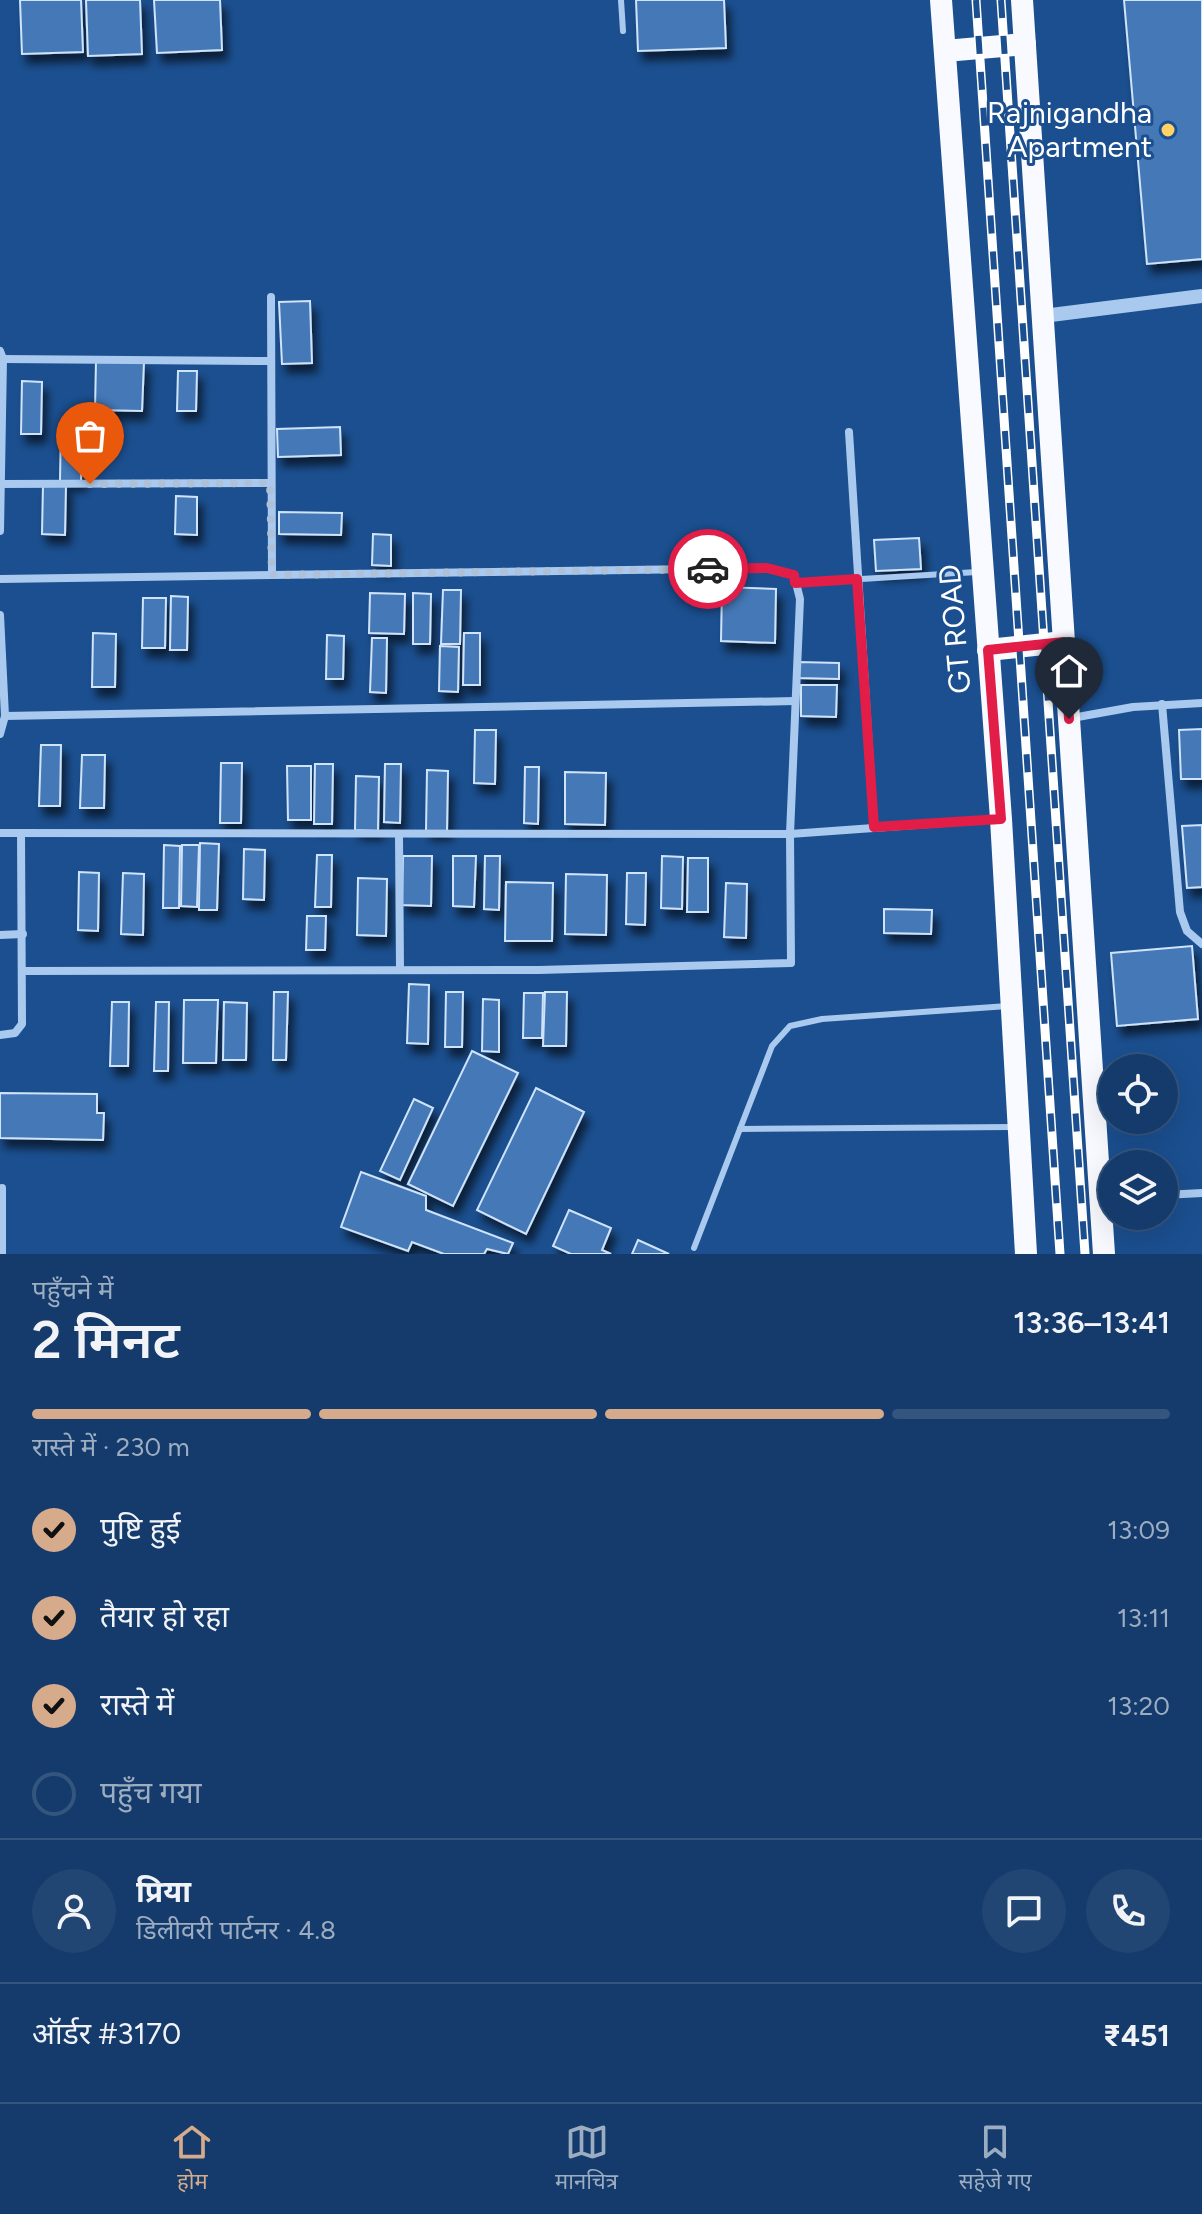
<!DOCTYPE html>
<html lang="hi">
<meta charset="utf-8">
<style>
body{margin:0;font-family:Figtree,"Noto Sans Devanagari",sans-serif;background:#214673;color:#f1f3f6;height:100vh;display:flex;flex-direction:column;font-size:30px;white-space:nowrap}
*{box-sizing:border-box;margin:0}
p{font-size:26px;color:#9dadc1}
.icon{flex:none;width:44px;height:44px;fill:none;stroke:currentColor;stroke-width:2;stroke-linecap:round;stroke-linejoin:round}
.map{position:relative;height:1254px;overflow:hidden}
.panel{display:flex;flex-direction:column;background:#143b6b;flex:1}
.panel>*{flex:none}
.controls{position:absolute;left:1098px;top:1054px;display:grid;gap:16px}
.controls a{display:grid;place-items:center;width:80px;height:80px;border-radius:50%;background:#143b6b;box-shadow:0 8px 32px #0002,0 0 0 2px #33557e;font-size:40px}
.pin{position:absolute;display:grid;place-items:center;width:68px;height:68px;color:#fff;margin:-82px -34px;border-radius:50% 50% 50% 0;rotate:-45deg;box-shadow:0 0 8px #0007}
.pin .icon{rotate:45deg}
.courier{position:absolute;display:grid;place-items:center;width:80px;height:80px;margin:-40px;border:6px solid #e11d48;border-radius:50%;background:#fff;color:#222;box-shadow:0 2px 10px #0007}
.headline em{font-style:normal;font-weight:600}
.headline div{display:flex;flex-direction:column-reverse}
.headline{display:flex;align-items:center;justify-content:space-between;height:136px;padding:0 32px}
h1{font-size:52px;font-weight:600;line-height:60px}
.bar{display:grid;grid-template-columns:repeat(4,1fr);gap:12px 8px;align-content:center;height:96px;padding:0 32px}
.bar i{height:10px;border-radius:6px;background:#33557e}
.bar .current{background:#d6ab8b}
.bar p{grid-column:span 4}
.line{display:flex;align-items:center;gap:20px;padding:0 32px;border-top:2px solid #33557e}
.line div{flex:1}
.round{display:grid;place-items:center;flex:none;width:84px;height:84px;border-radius:42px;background:#214673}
ol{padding:0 32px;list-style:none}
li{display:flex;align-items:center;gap:24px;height:88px}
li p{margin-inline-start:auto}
li .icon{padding:8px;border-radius:50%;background:#d6ab8b;color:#111;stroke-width:4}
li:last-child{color:#9dadc1}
li i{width:44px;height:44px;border:4px solid #33557e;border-radius:50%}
.tabs{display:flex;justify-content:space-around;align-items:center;height:112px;border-top:2px solid #33557e;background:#143b6b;font-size:22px;color:#9dadc1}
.tabs a{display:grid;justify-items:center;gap:4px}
.tabs .current{color:#d6ab8b}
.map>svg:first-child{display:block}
</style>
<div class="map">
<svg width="1202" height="1254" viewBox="0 0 1202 1254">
<defs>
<filter id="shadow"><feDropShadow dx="5" dy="9" stdDeviation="4" flood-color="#0009"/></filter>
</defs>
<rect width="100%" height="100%" fill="#1b4f8f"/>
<!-- building -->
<g fill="#4478b7" stroke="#cfe3fa" stroke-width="2" filter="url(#shadow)">
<polygon points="20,0 81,0 83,52 22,54"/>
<polygon points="86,0 140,0 142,54 88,56"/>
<polygon points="154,0 220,0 222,50 157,53"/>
<polygon points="636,0 724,0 726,48 638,51"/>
<polygon points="1124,0 1202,0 1202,259 1147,264"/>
<polygon points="310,301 312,363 282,364 279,302"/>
<polygon points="96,361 144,362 142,411 95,410"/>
<polygon points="178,371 197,371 196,411 177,411"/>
<polygon points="22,381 42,382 41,434 21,434"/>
<polygon points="61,424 82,424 81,482 60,481"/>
<polygon points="340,427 341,455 278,457 277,429"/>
<polygon points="43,485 66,485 65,535 42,534"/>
<polygon points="176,496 197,497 197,535 175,534"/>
<polygon points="279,512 342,513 341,535 279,534"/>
<polygon points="373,534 391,535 391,566 372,565"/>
<polygon points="919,538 921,569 876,571 874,540"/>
<polygon points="722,587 776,589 775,643 721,641"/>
<polygon points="443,590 461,590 460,644 441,644"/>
<polygon points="370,593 405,594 404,634 369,633"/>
<polygon points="413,593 431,594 430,644 413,644"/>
<polygon points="171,596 188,597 187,650 170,650"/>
<polygon points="143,598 166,598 165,648 142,648"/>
<polygon points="93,633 116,634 115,687 92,687"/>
<polygon points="464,633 480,633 480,685 463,685"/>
<polygon points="327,635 344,636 343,679 326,679"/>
<polygon points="372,638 387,638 386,693 370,692"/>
<polygon points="440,646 459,647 458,692 439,691"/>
<polygon points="798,662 839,663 839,679 798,678"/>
<polygon points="801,685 837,685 836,717 801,716"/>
<polygon points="1202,729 1202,779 1181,779 1179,730"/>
<polygon points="475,730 496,730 495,784 474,783"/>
<polygon points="41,745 61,745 60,806 39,806"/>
<polygon points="82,755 105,755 104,808 80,808"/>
<polygon points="221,763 242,763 241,823 220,823"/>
<polygon points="315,764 333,764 332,824 314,824"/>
<polygon points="385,764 401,764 400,823 384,822"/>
<polygon points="287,766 311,766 311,820 288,820"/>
<polygon points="525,767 539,767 538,824 524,823"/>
<polygon points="427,770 448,771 447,831 426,831"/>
<polygon points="565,772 606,773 605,825 565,824"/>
<polygon points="356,776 379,777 378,831 355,830"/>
<polygon points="1202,825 1202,887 1187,888 1182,826"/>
<polygon points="200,843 219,844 217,910 199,910"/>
<polygon points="164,845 180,846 179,908 163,908"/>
<polygon points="182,845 199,845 197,907 181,906"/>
<polygon points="244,849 265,850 264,900 243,899"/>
<polygon points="317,855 332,855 331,907 315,907"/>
<polygon points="403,856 432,856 431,906 402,905"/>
<polygon points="453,856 476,856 474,907 453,906"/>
<polygon points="485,856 500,856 499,910 484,909"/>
<polygon points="662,856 683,857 682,909 661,908"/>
<polygon points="688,858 708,858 708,912 687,912"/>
<polygon points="79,872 99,873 98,931 78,930"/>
<polygon points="123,873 144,874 143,935 121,934"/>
<polygon points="627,873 646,873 645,925 626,924"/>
<polygon points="566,874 607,875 606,935 565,934"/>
<polygon points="358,878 387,879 386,936 357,935"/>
<polygon points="506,882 553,883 552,941 505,941"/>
<polygon points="726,883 747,884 746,938 724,937"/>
<polygon points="884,909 932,910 931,934 884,933"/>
<polygon points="307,916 326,916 325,950 306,950"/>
<polygon points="1192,946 1198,1019 1117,1026 1111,953"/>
<polygon points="409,984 429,985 428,1044 407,1043"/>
<polygon points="274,992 288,992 286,1060 273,1060"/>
<polygon points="446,992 463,992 462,1047 445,1047"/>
<polygon points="545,992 567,992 566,1046 543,1046"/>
<polygon points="524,993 543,993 542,1038 523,1038"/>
<polygon points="483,999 499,1000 499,1052 482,1051"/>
<polygon points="184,1000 218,1000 216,1063 183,1063"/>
<polygon points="112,1002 129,1002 128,1066 110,1066"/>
<polygon points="156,1002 169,1002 168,1071 154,1071"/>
<polygon points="224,1002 247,1003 246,1060 223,1060"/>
<polygon points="472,1051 518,1073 453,1206 408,1184"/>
<polygon points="536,1088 584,1112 526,1234 477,1210"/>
<polygon points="0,1093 97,1094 97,1113 104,1113 103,1140 0,1138"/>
<polygon points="414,1099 433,1108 400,1180 380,1171"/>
<polygon points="361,1172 426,1196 426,1210 513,1243 508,1254 487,1249 484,1254 444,1254 412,1242 408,1251 341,1227"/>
<polygon points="569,1210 611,1228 602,1250 611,1254 571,1254 553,1246"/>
<polygon points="638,1240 669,1254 632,1254"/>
</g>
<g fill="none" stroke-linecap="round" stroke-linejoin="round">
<!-- service -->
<g stroke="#a9c9ee" stroke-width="6">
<polyline points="621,0 623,31"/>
<polyline points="795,583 977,572"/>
<polyline points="740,1129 1014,1127"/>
<polyline points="694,1248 772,1046 790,1026 822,1019 1008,1006"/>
</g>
<!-- minor -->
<g stroke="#a9c9ee" stroke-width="8">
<polyline points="271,297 272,575"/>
<polyline points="0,351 3,359 0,531"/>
<polyline points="3,359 270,361"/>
<polyline points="849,432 874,827"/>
<polyline points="0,484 270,483"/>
<polyline points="0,579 767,568 794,575 800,599 790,834 791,963 539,970 23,971"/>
<polyline points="0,615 5,716 0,734"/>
<polyline points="1162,704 1180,912 1187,931 1202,944"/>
<polyline points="5,716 795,701"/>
<polyline points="1072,718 1133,707 1202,703"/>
<polyline points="0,833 790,834 999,819"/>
<polyline points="399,835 400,970"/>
<polyline points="0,935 23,934"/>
<polyline points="0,1035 15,1033 22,1024 21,833"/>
<polyline points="1164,1195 1202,1193"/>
<polyline points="2,1254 2,1188"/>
</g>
<!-- tertiary -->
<polyline stroke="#a9c9ee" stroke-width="14" points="1043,316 1202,296"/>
<!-- trunk -->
<g stroke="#f8faff" stroke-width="22">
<polyline points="941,0 1001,819 1026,1254"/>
<polyline points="1022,0 1104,1254"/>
<polyline points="945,51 1025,44"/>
<polyline points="988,650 1064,642"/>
</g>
<!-- rail casing -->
<g stroke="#fff" stroke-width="9">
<g id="rail">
<polyline points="976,0 1060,1254"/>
<polyline points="1001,0 1085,1254"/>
</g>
</g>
<!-- rail -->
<use href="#rail" stroke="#1b4f8f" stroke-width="6" stroke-dasharray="18" stroke-linecap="butt"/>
</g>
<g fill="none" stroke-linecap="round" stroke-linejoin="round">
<!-- done -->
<polyline stroke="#afc1d8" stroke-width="8" stroke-dasharray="0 14.4" points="90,484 270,483 272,575 708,569"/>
<!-- route -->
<polyline stroke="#e11d48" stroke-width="10" points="708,569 767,568 794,575 795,583 857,579 874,827 1001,819 988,650 1064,642 1069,719"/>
</g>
<!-- markers -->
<circle fill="#ffd166" stroke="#1b4f8f" stroke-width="3" cx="1168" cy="130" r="8"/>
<g text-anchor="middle" stroke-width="6" stroke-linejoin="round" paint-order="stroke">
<!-- poi labels -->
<g font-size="30" fill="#fff" stroke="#1b4f8f" text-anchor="end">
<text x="1152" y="123">Rajnigandha<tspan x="1152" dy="34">Apartment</tspan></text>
</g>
<!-- street labels -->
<g font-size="30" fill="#fff" stroke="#1b4f8f">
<text transform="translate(955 629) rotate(-95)" y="10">GT ROAD</text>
</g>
</g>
</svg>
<div class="controls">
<a><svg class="icon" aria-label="locate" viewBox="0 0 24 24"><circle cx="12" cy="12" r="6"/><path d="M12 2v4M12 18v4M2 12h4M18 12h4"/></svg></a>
<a><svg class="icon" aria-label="layers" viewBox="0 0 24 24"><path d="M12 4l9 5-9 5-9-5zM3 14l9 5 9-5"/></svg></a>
</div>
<div class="pin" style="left:90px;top:484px;background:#ea580c"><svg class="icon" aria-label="bag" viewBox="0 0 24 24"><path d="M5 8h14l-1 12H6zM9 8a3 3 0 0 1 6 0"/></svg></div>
<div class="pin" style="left:1069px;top:719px;background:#1f2937"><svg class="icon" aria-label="home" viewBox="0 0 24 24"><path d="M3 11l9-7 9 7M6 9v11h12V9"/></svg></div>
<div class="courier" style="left:708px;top:569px"><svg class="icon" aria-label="car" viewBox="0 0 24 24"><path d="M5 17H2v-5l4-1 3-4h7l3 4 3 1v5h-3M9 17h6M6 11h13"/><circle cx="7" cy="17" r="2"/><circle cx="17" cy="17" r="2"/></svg></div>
</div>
<section class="panel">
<div class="headline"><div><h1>2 मिनट</h1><p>पहुँचने में</p></div><em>13:36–13:41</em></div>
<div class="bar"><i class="current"></i><i class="current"></i><i class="current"></i><i></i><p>रास्ते में · 230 m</p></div>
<ol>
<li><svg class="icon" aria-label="check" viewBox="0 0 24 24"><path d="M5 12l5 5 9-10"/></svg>पुष्टि हुई<p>13:09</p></li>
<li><svg class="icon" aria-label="check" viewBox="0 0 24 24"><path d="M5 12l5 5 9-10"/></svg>तैयार हो रहा<p>13:11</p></li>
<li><svg class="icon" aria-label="check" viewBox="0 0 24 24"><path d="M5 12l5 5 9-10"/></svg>रास्ते में<p>13:20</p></li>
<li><i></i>पहुँच गया</li>
</ol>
<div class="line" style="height:144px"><a class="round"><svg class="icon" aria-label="person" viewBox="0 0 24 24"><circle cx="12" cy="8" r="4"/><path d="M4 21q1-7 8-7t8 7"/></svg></a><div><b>प्रिया</b><p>डिलीवरी पार्टनर · 4.8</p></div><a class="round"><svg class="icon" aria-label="chat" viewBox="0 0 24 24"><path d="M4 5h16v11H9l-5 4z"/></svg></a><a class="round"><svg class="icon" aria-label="phone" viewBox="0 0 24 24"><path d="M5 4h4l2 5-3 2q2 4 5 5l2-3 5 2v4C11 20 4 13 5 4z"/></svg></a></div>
<div class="line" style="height:104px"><div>ऑर्डर #3170</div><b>₹451</b></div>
</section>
<nav class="tabs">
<a class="current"><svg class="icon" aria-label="home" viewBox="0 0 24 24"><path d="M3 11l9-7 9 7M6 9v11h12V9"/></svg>होम</a>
<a><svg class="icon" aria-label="map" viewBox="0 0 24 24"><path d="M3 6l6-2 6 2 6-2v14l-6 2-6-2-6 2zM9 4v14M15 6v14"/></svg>मानचित्र</a>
<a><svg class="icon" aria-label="saved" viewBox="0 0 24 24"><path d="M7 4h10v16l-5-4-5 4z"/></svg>सहेजे गए</a>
</nav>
